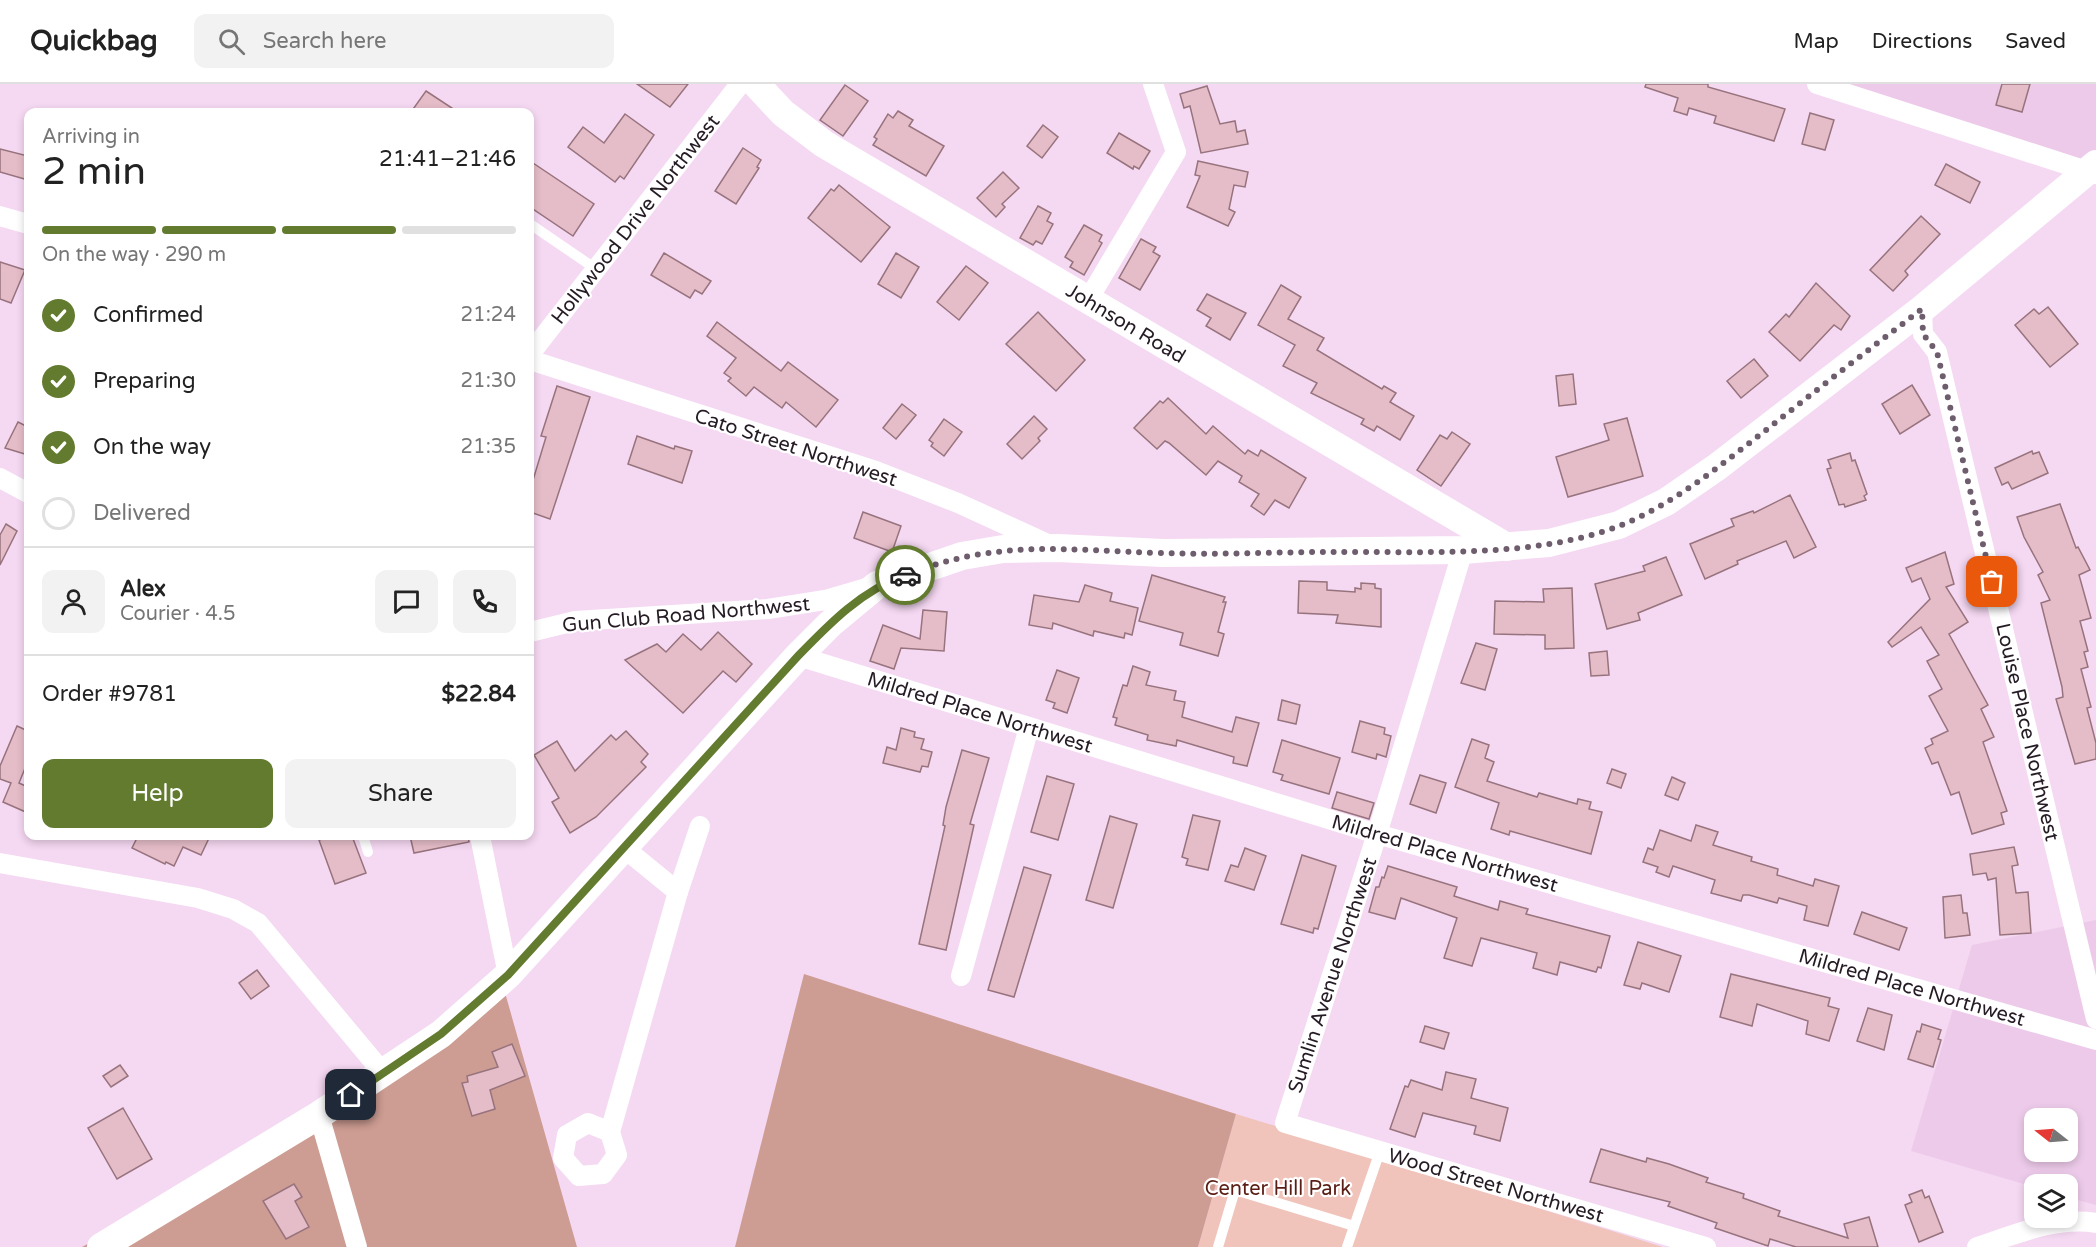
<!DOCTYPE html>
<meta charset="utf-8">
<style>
body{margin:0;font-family:"Varela Round",sans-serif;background:#f2f2f2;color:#222;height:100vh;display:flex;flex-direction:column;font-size:22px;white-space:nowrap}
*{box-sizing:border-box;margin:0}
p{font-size:20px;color:#767676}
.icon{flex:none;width:33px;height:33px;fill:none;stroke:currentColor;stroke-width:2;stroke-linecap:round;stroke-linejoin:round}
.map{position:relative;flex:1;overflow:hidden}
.details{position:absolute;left:24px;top:24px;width:510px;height:732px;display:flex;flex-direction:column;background:#fff;border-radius:12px;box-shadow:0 3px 9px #0003}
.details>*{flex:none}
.needle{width:39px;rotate:287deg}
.tools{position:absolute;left:2024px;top:1024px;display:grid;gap:12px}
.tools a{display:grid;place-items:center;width:54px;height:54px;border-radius:12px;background:#fff;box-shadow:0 3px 9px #0003;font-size:30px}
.pin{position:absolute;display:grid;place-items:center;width:51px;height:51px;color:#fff;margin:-26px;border-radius:12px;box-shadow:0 3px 9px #0006}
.courier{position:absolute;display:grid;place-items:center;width:60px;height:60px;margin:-30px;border:4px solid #627b2e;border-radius:50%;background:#fff;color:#222;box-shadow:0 2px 8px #0007}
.head em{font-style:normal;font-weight:600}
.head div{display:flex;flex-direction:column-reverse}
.head{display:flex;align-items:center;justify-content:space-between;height:102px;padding:0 18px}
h1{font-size:39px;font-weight:600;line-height:45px}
.bar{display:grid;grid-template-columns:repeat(4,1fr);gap:9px 6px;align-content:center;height:72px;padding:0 18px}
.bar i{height:8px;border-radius:4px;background:#e0e0e0}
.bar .active{background:#627b2e}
.bar p{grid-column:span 4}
.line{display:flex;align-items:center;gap:15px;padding:0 18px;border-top:2px solid #e0e0e0}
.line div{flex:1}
.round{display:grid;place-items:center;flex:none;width:63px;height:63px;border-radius:12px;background:#f2f2f2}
ol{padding:0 18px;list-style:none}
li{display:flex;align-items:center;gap:18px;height:66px}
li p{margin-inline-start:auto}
li .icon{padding:6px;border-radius:50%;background:#627b2e;color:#fff;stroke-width:4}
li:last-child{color:#767676}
li i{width:33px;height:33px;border:3px solid #e0e0e0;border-radius:50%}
.cta{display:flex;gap:12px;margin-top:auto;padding:12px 18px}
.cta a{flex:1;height:69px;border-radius:12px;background:#627b2e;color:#fff;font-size:24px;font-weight:600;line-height:69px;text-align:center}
.cta a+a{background:#f2f2f2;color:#222}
header{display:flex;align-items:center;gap:36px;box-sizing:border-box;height:84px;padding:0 30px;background:#fff;border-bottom:2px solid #e0e0e0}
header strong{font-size:28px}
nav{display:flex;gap:33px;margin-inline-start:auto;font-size:21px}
.search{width:420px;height:54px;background:#f2f2f2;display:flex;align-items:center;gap:15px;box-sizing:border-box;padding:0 21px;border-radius:12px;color:#767676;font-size:22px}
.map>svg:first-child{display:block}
</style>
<header>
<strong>Quickbag</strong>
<div class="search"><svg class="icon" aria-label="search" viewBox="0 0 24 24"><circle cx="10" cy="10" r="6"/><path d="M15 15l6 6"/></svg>Search here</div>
<nav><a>Map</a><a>Directions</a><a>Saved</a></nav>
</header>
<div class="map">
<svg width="2096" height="1163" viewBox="0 0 2096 1163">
<rect width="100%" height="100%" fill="#f5d8f2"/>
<!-- built -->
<g fill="#edcaea" fill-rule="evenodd">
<polygon points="1836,0 2096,0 2096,97"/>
<path d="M2096,836V1121L2067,1113V1101L2034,1103L1911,1067L1972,861ZM2034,1035H2067V1068H2034Z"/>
</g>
<!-- green -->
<polygon fill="#f0c4bb" points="1236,1030 1295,1048 1663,1163 1198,1163"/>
<!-- forest -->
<g fill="#cd9c92">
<polygon points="804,890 1236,1030 1198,1163 735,1163"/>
<polygon points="500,891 577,1163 82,1163 313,1039"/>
</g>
<!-- building -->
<g fill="#e5bdc8" stroke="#97737d" stroke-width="1.5">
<polygon points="637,0 688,0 670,23"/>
<polygon points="1646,0 1708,0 1708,3 1785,25 1774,57 1714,39 1716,32 1689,24 1687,31 1674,27 1678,14 1645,3"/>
<polygon points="2002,0 2030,0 2022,28 1996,21"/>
<polygon points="845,1 868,17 843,52 820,36"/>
<polygon points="1207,2 1220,40 1235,37 1237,48 1245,46 1248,60 1201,69 1190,22 1184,24 1180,10"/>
<polygon points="426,7 458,28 411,28"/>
<polygon points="898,27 913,36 909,42 944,62 926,92 873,61 877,55 874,53 888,30 893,34"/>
<polygon points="1810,29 1834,36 1825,66 1802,60"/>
<polygon points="625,30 654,51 624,95 620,92 615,98 568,63 583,43 604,59"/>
<polygon points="1043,41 1058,53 1042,74 1027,62"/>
<polygon points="1119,49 1150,67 1139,85 1134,82 1133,85 1107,69"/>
<polygon points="743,64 761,76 757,83 759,84 736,120 715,107"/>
<polygon points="0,65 28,72 28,96 0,88"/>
<polygon points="530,77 594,120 573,152 530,123"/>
<polygon points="1198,77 1248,88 1245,103 1234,101 1229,125 1235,128 1228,142 1187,123 1200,92 1195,91"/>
<polygon points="1946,80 1980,98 1970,119 1935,101"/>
<polygon points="1003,88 1019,104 1002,120 1005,123 996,133 977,114"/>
<polygon points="839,101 890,143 861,178 808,134 831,105 834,107"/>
<polygon points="1038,122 1051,129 1047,137 1053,140 1042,160 1036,157 1033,161 1020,154"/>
<polygon points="1921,132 1940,150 1905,187 1908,191 1893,207 1870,186"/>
<polygon points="1084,141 1102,151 1099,157 1102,159 1084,191 1070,183 1073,178 1065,173"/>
<polygon points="1141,155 1156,163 1153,168 1160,172 1140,206 1119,194"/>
<polygon points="664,169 711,197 702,210 695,206 690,214 651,191"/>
<polygon points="896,169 919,183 901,214 878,200"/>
<polygon points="0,178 25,186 11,219 0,215"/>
<polygon points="966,182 988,199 959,236 937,218"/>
<polygon points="1816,199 1850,232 1841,246 1834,241 1800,277 1769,248 1786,230 1789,233"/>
<polygon points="1281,201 1301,213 1288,235 1324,254 1317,266 1382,305 1384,302 1396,309 1390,318 1414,332 1400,356 1377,342 1374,347 1361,340 1364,335 1311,309 1317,299 1283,282 1295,261 1258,241"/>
<polygon points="1207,210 1246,229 1230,256 1206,242 1211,234 1197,226"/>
<polygon points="2048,223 2078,260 2050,283 2015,241 2034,225 2039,230"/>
<polygon points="1038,228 1085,276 1056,307 1006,260"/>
<polygon points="717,238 781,287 788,278 838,316 816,343 786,318 782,324 754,303 746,312 728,297 731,294 724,289 736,274 707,252"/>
<polygon points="1754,275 1768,292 1741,314 1727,297"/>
<polygon points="1573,290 1576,320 1559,322 1556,292"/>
<polygon points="1912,301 1930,331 1900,350 1882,320"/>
<polygon points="557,302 590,313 550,435 530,428 530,406 546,353 541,352"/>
<polygon points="1168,314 1206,350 1213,342 1245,370 1248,366 1258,372 1261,366 1306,394 1289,424 1275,416 1264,431 1251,422 1259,410 1239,398 1242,392 1218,377 1206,391 1169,359 1165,357 1157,365 1134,344 1160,317 1163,319"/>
<polygon points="902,320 916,331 896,355 883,344"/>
<polygon points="1034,332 1047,345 1038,354 1040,357 1022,375 1007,360"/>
<polygon points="1627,334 1643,392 1568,413 1556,373 1609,356 1604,340"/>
<polygon points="944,335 962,348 944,372 931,362 933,359 929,356"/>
<polygon points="18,338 28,343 28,371 5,364"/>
<polygon points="1452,348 1470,360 1441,402 1417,386 1440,351 1447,355"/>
<polygon points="637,352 674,365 675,362 692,367 682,399 628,380"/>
<polygon points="2032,367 2033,370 2039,368 2048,389 2012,405 2008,398 2002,401 1995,384"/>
<polygon points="1850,369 1852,377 1855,376 1867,410 1864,412 1866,416 1845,423 1844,420 1839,421 1827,385 1831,384 1828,376"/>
<polygon points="1790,411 1816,463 1794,474 1786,457 1737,477 1738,480 1705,495 1690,460 1734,442 1731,435 1753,427 1754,429"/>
<polygon points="2060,420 2076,464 2078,463 2090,486 2079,491 2091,534 2080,537 2088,567 2084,568 2088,583 2081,585 2091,623 2087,624 2096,659 2096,675 2075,680 2056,615 2063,613 2062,603 2041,519 2050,516 2038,491 2043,488 2024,453 2017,433"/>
<polygon points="863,428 901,442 892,468 854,454"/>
<polygon points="6,440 17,447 0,481 0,451"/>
<polygon points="1945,468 1954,500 1946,503 1968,538 1949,550 1988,621 1981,625 1994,653 1983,658 2007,727 2001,729 2004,740 1972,750 1959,708 1951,711 1938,678 1932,680 1925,664 1933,660 1931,655 1948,647 1929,612 1942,605 1927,577 1939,571 1921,543 1892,563 1888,558 1930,515 1921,494 1912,498 1906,484"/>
<polygon points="1666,473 1682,511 1638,529 1640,536 1607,545 1595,500 1645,487 1643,482"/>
<polygon points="1152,491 1225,513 1223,518 1226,518 1218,548 1224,550 1218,572 1180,561 1183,549 1139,537"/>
<polygon points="1299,497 1327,498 1327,506 1355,508 1355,504 1361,505 1361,499 1375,500 1375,504 1381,505 1381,543 1336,539 1338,531 1298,529"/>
<polygon points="1085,501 1112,509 1110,517 1138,524 1132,551 1125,549 1124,554 1094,547 1093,552 1053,539 1052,545 1029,541 1034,511 1079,518"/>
<polygon points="1572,504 1574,564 1545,565 1545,551 1494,550 1495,517 1544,518 1543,505"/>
<polygon points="923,526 947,528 944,567 901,564 894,585 870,577 883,541 920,555"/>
<polygon points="718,548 752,580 736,598 723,587 683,629 625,576 657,560 666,568 683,550 701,566"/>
<polygon points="1476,559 1497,565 1485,606 1461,599"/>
<polygon points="1607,567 1609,591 1591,592 1589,569"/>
<polygon points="1133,582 1150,588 1146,601 1176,607 1174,616 1185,618 1182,633 1232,648 1236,633 1259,639 1247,682 1233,679 1234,673 1177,656 1176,662 1147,656 1148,651 1115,641 1117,634 1113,633 1123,601 1127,602"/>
<polygon points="1057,586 1079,594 1067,629 1053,624 1055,619 1046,616"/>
<polygon points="1282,616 1300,621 1296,640 1278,636"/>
<polygon points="1360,637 1385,644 1384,650 1391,652 1386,673 1377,670 1376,675 1352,668"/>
<polygon points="17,642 28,647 28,677 19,699 28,703 28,729 3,718 11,699 0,695 0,682"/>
<polygon points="901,644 915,648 914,653 924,655 921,665 932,668 928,683 922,682 920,688 883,679 887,663 896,666"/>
<polygon points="626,647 648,670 641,678 646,683 596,733 570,749 552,718 559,714 534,671 557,657 575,687 611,651 616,656"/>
<polygon points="1472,655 1489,661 1485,674 1494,678 1487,697 1537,713 1539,709 1577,720 1578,715 1591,718 1589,725 1602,728 1591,770 1510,747 1509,751 1491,745 1499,719 1455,703"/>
<polygon points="1282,656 1340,674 1329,710 1281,696 1283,691 1273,688"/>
<polygon points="962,666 989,674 970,740 974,741 946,866 919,860 945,742 943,741 946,723"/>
<polygon points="1612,685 1626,690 1621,704 1607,699"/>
<polygon points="1420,691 1446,699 1436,729 1410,720"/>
<polygon points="1047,692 1074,700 1058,756 1031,748"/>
<polygon points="1672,693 1685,699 1678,716 1665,711"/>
<polygon points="1337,708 1374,719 1369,735 1332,724"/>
<polygon points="1193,731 1220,737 1208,786 1186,781 1188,775 1182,773"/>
<polygon points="1110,732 1137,740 1113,824 1086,816"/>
<polygon points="1696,741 1718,748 1713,761 1752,773 1751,777 1778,785 1777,791 1813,802 1815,795 1839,802 1828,842 1804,836 1807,822 1779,814 1777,819 1749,811 1743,811 1741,817 1711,809 1715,796 1673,782 1669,793 1656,788 1658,783 1643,778 1648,764 1653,766 1660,746 1691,757"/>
<polygon points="138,752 210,752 201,771 183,763 174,782 166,778 165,780 132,764"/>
<polygon points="332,752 352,752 366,789 335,800 319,756"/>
<polygon points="410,752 468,752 469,758 414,769"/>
<polygon points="2014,763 2018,781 2012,782 2016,809 2028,808 2031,849 2000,851 1996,794 1988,796 1986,789 1973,791 1970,770"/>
<polygon points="1245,764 1266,772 1254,806 1225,797 1231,781 1238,783"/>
<polygon points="1302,771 1336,782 1318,845 1314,844 1313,849 1281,840"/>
<polygon points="1388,782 1457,803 1454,812 1498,826 1500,817 1528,825 1526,830 1610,852 1601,884 1598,883 1596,888 1560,878 1557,891 1533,884 1537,869 1481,854 1472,882 1444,874 1457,834 1401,814 1395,835 1369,828 1376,803 1379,803 1382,793 1384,794"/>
<polygon points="1024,783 1051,791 1014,913 988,906"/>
<polygon points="1961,811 1963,829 1967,829 1970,851 1945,854 1943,813"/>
<polygon points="1862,828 1907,844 1899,866 1854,850"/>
<polygon points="1638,858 1681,872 1669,908 1642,899 1640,905 1624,901"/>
<polygon points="257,886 269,902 251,915 239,899"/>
<polygon points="1731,890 1830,914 1828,922 1839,925 1829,957 1806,950 1808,937 1757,920 1752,942 1720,933"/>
<polygon points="1868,924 1892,931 1884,966 1857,957"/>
<polygon points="1922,940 1941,946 1938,955 1941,956 1933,983 1908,975 1917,947 1920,948"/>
<polygon points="1425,942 1449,949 1444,965 1420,958"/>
<polygon points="512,960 525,992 490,1006 495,1025 472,1032 462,999 468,998 467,992 498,983 492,968"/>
<polygon points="120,981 128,992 111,1003 103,992"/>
<polygon points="1446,988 1476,995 1471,1014 1508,1024 1500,1057 1474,1050 1476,1042 1423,1029 1415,1053 1390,1045 1405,1002 1408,1003 1411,996 1442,1006"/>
<polygon points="123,1024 152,1075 117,1095 88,1044"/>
<polygon points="1601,1065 1646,1078 1647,1074 1669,1080 1708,1094 1706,1098 1744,1110 1743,1114 1780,1127 1778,1132 1848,1154 1844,1140 1869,1133 1878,1163 1796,1163 1770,1155 1768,1162 1715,1144 1717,1139 1668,1122 1670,1118 1590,1098"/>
<polygon points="294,1100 302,1113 295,1117 309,1143 286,1155 263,1117"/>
<polygon points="1922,1106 1925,1114 1929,1112 1943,1148 1919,1158 1905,1121 1912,1118 1909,1111"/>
</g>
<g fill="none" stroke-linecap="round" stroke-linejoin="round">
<!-- lane -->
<g stroke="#fff" stroke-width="10">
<polyline points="530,140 596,185"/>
<polyline points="363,752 368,768"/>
<polyline points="1218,1163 1235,1106 1354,1142"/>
<polyline points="1347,1163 1380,1067"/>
</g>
<!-- street -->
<g stroke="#fff" stroke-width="20">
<polyline points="1817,0 2096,90"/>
<polyline points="0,132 28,140"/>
<polyline points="1088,216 1176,68 1153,0"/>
<polyline points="1922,225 1923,250 1937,268 2096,935"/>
<polyline points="530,270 740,0"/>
<polyline points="530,276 876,387 958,419 1050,461"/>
<polyline points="0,394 28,409"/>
<polyline points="1463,466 1377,750 1285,1039 1706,1163"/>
<polyline points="530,548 575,537 768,525 825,516 866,504"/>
<polyline points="798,572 1377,750 2096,956"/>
<polyline points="480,752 508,891"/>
<polyline points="0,779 198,814 233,825 258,839 384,990"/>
<polyline points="678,808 700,742"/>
<polyline points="961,892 1029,643"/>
<polyline points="319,1031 357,1163"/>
<polyline points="610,1048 588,1039 567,1051 563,1074 579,1092 603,1090 617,1071 610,1048 678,808 624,764"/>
<path d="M1977,1163C2014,1151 2056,1132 2096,1139"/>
</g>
<!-- secondary -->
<g stroke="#fff" stroke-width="28">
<polyline points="756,0 783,29 824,60 1507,463"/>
<polyline points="101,1163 319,1031 441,950 508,891 798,572 830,540 877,501 962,472 1003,465 1058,464 1163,469 1463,466 1549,459 1619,441 1666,418 1717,383 1922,225 2096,80"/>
</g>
</g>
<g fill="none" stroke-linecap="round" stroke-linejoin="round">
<!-- done -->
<path stroke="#6e5d6c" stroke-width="6" stroke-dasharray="0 10.8" d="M905,491C997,455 1065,466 1160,469C1216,471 1273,468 1330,468C1421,467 1533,475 1619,442C1675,420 1723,379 1770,343C1820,303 1871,264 1922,225L1923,250L1937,268L1992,498"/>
<!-- route -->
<path stroke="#627b2e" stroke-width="8" d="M351,1011L441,950L508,891L798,572C830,539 861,507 905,491"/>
</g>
<g text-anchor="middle" stroke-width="4.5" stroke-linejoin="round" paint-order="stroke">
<!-- street labels -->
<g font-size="20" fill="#251b24" stroke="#fff">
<text transform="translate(635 135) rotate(-52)" y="7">Hollywood Drive Northwest</text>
<text transform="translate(1126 239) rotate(31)" y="7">Johnson Road</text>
<text transform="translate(796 363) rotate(18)" y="7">Cato Street Northwest</text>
<text transform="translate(686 530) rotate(-5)" y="7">Gun Club Road Northwest</text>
<text transform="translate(980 628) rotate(17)" y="7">Mildred Place Northwest</text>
<text transform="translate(2028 648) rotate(77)" y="7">Louise Place Northwest</text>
<text transform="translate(1445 769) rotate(16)" y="7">Mildred Place Northwest</text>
<text transform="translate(1332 891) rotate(-72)" y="7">Sumlin Avenue Northwest</text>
<text transform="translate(1912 903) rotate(16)" y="7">Mildred Place Northwest</text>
<text transform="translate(1496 1101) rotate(16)" y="7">Wood Street Northwest</text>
</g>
<!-- park labels -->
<g font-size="20" fill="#5a1e14" stroke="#fff">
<text x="1278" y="1111">Center Hill Park</text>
</g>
</g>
</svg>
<div class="tools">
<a><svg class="needle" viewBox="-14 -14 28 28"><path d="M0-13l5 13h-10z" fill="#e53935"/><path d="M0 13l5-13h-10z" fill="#767676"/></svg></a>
<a><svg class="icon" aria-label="layers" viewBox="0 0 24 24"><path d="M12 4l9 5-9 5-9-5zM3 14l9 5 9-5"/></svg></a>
</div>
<div class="pin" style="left:1992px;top:498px;background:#ea580c"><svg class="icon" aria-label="bag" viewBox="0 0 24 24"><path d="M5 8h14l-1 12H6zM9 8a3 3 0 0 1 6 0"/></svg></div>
<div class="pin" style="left:351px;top:1011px;background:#1f2937"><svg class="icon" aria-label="home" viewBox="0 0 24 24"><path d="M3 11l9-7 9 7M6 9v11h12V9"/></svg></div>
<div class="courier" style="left:905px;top:491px"><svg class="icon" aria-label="car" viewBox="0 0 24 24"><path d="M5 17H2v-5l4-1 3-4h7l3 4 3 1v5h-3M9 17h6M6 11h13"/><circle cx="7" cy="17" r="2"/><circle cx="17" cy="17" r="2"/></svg></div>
<section class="details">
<div class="head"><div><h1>2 min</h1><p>Arriving in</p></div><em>21:41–21:46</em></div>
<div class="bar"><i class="active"></i><i class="active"></i><i class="active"></i><i></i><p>On the way · 290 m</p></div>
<ol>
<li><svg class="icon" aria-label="check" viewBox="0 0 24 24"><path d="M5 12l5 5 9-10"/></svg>Confirmed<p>21:24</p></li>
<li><svg class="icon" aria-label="check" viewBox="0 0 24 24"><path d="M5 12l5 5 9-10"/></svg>Preparing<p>21:30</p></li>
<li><svg class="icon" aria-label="check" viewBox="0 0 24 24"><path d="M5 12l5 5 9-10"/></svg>On the way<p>21:35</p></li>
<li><i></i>Delivered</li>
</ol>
<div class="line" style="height:108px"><a class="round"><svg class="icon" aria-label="person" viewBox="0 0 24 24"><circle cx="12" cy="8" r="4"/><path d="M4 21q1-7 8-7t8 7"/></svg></a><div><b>Alex</b><p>Courier · 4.5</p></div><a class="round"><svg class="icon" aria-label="chat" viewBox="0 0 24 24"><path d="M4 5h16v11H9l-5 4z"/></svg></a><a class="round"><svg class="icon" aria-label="phone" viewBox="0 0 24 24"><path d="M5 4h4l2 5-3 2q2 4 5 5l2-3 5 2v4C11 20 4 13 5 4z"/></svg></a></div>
<div class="line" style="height:78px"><div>Order #9781</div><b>$22.84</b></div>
<div class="cta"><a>Help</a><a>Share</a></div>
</section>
</div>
